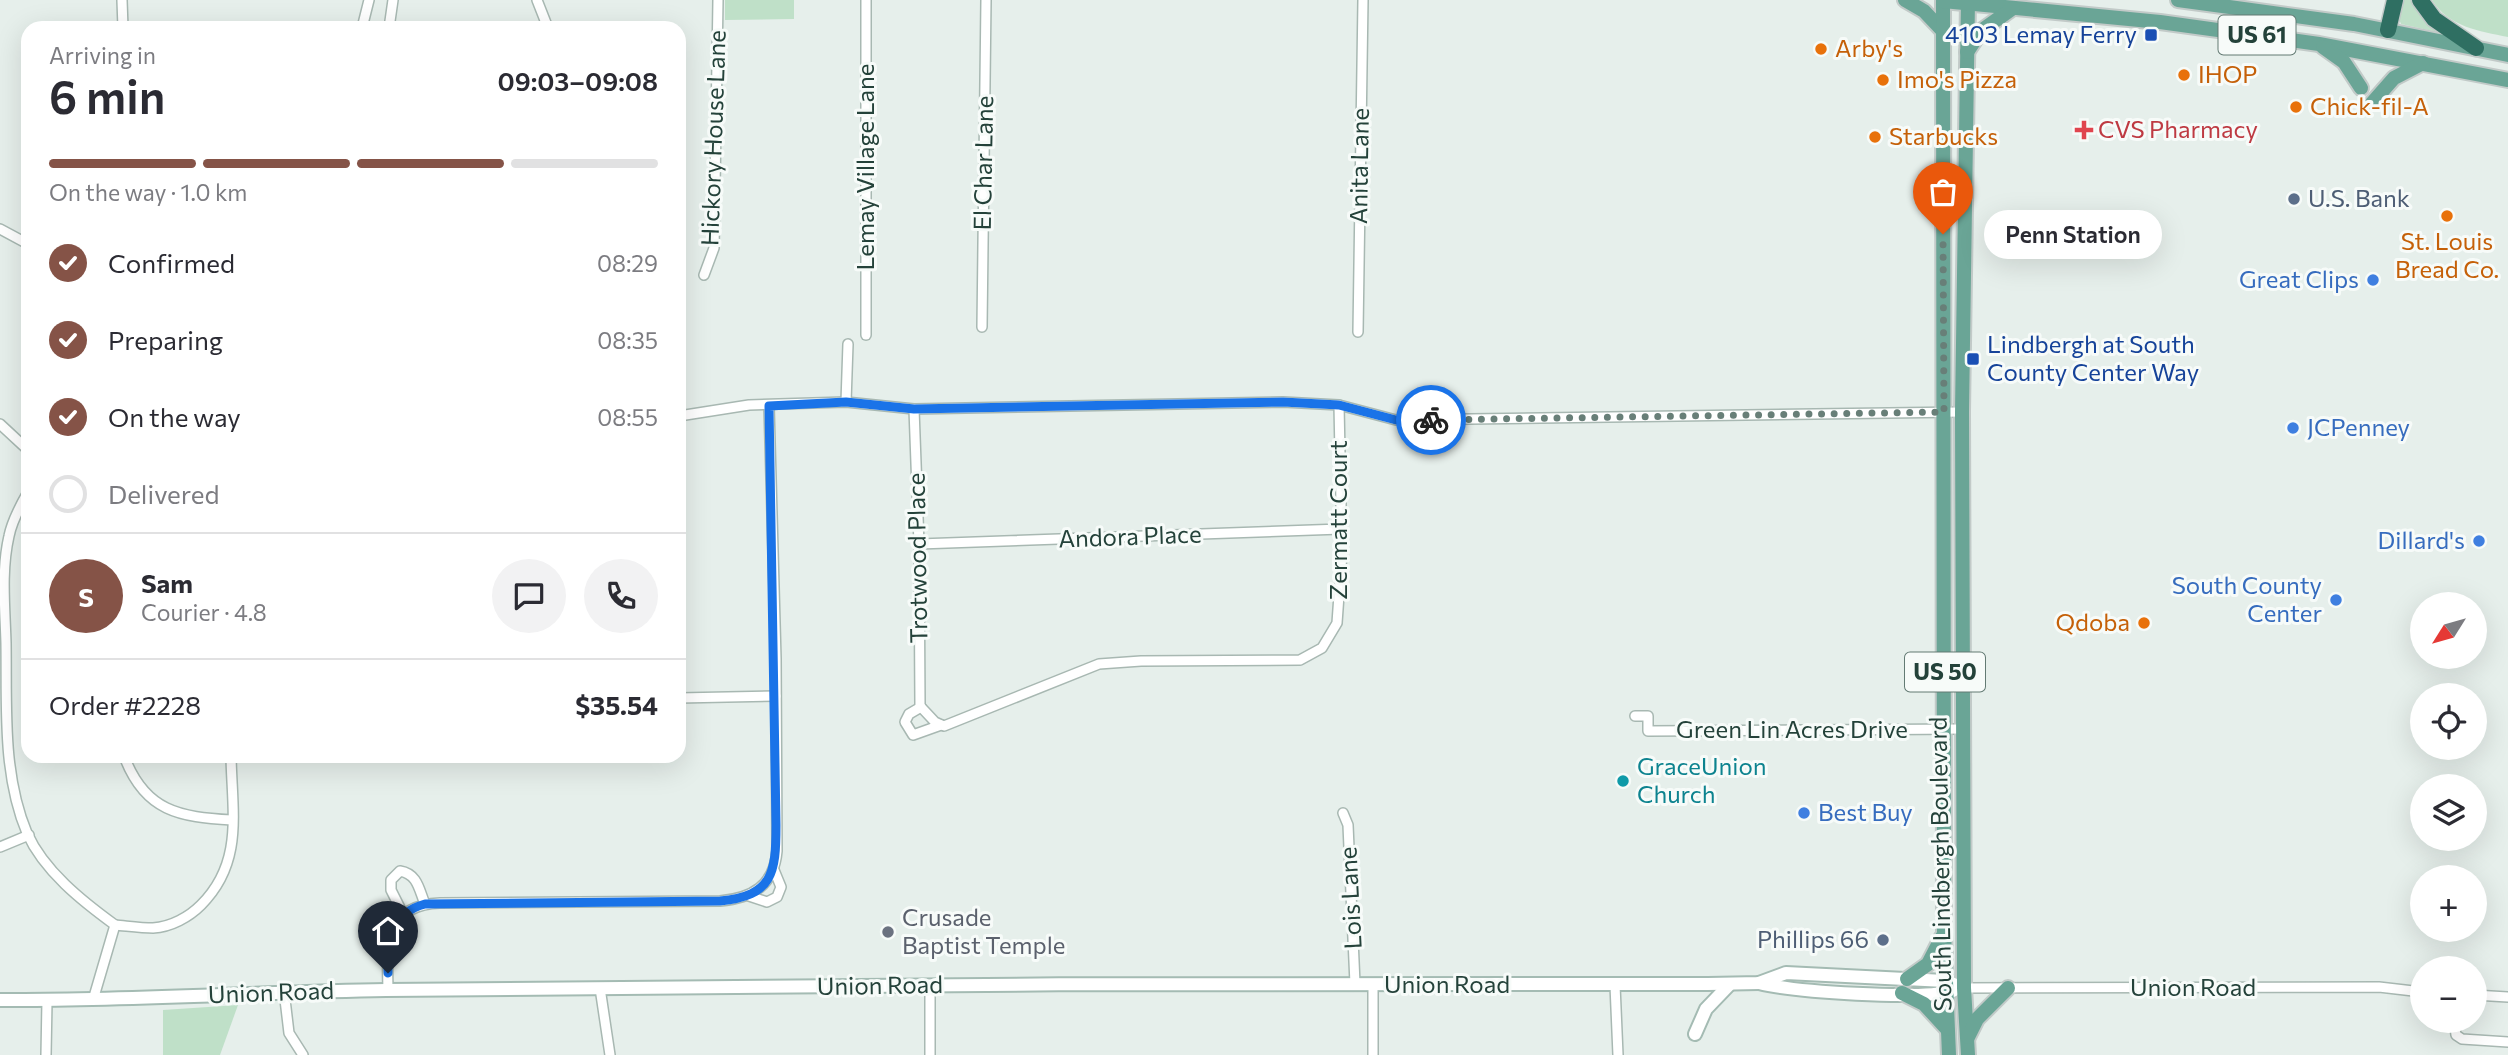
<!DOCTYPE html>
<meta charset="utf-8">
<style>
body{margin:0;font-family:Commissioner,sans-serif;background:#f2f2f3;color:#2b2b33;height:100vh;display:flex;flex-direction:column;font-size:26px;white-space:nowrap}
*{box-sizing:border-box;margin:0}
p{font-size:23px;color:#7c7c81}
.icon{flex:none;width:38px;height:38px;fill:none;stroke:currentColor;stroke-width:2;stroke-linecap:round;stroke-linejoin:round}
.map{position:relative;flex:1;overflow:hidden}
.sheet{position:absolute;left:21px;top:21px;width:665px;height:742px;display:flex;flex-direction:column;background:#fff;border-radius:21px;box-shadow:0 7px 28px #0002}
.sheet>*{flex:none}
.needle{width:46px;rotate:233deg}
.fabs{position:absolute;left:2410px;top:592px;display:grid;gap:14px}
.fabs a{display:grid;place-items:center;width:77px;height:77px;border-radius:50%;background:#fff;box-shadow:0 7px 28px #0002;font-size:35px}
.pin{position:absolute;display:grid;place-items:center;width:60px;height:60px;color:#fff;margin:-72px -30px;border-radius:50% 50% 50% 0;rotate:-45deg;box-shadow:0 0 7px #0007}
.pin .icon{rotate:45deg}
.courier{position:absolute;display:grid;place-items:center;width:70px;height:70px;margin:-35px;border:5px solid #1a73e8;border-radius:50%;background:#fff;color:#222;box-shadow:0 2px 9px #0007}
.bubble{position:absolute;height:49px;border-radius:24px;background:#fff;box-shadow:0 7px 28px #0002;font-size:23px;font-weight:600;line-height:49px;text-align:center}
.overview em{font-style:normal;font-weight:600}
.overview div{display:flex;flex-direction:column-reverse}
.overview{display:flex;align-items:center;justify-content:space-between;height:119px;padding:0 28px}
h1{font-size:46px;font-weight:600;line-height:52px}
.bar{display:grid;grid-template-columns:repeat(4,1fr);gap:10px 7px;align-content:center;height:84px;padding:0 28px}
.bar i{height:9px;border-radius:5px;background:#e1e1e2}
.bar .active{background:#855347}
.bar p{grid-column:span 4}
.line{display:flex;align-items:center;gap:18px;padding:0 28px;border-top:2px solid #e1e1e2}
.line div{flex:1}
.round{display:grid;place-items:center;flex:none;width:74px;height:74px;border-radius:37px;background:#f2f2f3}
ol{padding:0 28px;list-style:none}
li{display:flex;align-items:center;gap:21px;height:77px}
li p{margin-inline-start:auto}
li .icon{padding:7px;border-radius:50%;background:#855347;color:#fff;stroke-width:4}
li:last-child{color:#7c7c81}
li i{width:38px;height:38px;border:4px solid #e1e1e2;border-radius:50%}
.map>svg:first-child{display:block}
</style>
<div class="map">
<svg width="2508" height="1055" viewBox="0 0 2508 1055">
<rect width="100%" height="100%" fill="#e6efeb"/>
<!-- green -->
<g fill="#bfe0c8">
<polygon points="725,0 794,0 794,19 725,20"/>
<polygon points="2402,0 2414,0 2438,29 2437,32 2401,24 2399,19"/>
<path d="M2432,0H2508V37C2479,31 2449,27 2432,0Z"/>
<polygon points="238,1005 220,1055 163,1055 163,1010"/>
</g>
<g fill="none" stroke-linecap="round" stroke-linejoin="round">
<!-- minor casing -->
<g stroke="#a8b8b2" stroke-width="12">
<g id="minor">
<polyline points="122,0 123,28"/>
<polyline points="537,0 548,28"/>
<polyline points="866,0 866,335"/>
<polyline points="362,28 369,0"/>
<polyline points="389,28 393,0"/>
<polyline points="0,229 28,244"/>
<polyline points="704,275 714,248 718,0"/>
<polyline points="982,327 986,0"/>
<polyline points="1358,332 1363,0"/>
<polyline points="846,402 848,344"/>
<polyline points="914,409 919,544 920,706 935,722 944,726 1099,664 1141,661 1300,660 1322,648 1337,623 1342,553 1339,405"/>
<polyline points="679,416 749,405 846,402 914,409 1283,402 1339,405 1396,420 1962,412"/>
<polyline points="0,424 28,450"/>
<path d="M28,492C20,506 12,521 9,536C1,571 5,607 6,643C7,705 2,774 27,833C44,871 82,901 115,925L93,1000"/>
<polyline points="919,544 1341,529"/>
<polyline points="679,698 776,696"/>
<polyline points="921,707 909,714 905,722 913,735 941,725"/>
<polyline points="1635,716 1648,716 1648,731 1963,729"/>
<path d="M124,756C145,812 180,817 232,820"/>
<polyline points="1343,813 1348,825 1355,984"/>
<polyline points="0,847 29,835"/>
<polyline points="749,896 767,902 777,897 781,887 774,870"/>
<path d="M403,914L391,890V880L400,871C418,874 419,890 425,904"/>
<path d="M115,925C127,926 141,928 153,928C171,927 189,917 201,905C244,862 232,812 231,756"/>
<polyline points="1615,985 1618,1055"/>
<polyline points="600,988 610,1055"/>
<polyline points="1964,988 2379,987 2422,992"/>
<path d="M388,990C387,946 384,905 440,903L720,901C752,898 774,886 777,851L776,659L769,406"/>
<polyline points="284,991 289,1033 303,1055"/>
<polyline points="2474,995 2508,997"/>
<polyline points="2454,1020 2456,1035 2462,1039 2508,1042"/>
<polyline points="46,1055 47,1001"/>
<polyline points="930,1055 930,985"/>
<polyline points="1373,1055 1373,985"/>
</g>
</g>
<!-- secondary casing -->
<g stroke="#a4bbb3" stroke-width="16">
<g id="secondary">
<path d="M1759,983C1795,992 1918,1000 1953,991"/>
<path d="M0,1000C129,1001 257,992 386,990C827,985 1267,982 1708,984L1759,983L1786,973L1945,981L1964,988"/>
<polyline points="1695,1034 1706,1009 1730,984"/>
</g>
</g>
<!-- primary casing -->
<g stroke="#c2cac8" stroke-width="18">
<g id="primary">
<polyline points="1905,0 1924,11 1942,30"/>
<polyline points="1943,0 1944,932 1949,1055"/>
<polyline points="1968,0 1962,412 1964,988 1968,1055"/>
<polyline points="2178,0 2354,24 2508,55"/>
<polyline points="1943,1 2160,22 2319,44 2508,80"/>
<polyline points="2323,47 2344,62 2361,88"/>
<polyline points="1967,52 1981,31 2013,8"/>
<polyline points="2372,103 2394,78 2423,63"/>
<polyline points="1907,979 1928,964 1942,937"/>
<polyline points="1902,993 1924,1004 1947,1029"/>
<polyline points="1968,1037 1977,1019 2008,988"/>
</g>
</g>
<!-- motorway casing -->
<g stroke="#c2cac8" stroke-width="19">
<g id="motorway">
<polyline points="2420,0 2434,19 2476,48"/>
<polyline points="2388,30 2395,0"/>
</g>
</g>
<!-- minor -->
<use href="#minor" stroke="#fff" stroke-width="9"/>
<!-- secondary -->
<use href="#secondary" stroke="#fff" stroke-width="12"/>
<!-- primary -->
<use href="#primary" stroke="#6aa596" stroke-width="14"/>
<!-- motorway -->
<use href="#motorway" stroke="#2f6f62" stroke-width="16"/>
</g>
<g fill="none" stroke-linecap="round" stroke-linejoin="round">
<!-- done -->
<polyline stroke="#687f78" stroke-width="7" stroke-dasharray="0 12.6" points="1431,420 1944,412 1943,234"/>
<!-- route -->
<path stroke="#1a73e8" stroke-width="9" d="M388,973C387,942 391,913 425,904L720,901C773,896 776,873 776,825L769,406L846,402L914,409L1283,402L1339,405L1396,420H1431"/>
</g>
<!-- markers -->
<g fill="#1a4fb4" stroke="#f7fbf9" stroke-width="2.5">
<rect x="2144" y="28" width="14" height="14" rx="3.5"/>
<rect x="1966" y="352" width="14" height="14" rx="3.5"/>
</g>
<g fill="#e8710a" stroke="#f7fbf9" stroke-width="2.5">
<circle cx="1821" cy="49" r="7"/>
<circle cx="2184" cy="75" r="7"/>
<circle cx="1883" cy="80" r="7"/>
<circle cx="2296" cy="107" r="7"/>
<circle cx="1875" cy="137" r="7"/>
<circle cx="2447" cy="216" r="7"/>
<circle cx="2144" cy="623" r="7"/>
</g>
<path fill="#e0444e" stroke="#f7fbf9" stroke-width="2.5" d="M2080.5 119.5h7v7h7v7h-7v7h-7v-7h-7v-7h7z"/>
<g fill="#5c6f8a" stroke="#f7fbf9" stroke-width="2.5">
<circle cx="2294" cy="199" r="7"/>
<circle cx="1883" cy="940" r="7"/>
</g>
<g fill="#3f7fe0" stroke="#f7fbf9" stroke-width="2.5">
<circle cx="2373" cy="280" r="7"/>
<circle cx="2293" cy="428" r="7"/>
<circle cx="2479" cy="541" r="7"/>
<circle cx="2336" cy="600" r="7"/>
<circle cx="1804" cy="813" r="7"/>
</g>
<circle fill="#0f9aa8" stroke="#f7fbf9" stroke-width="2.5" cx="1623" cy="781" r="7"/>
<circle fill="#6b7280" stroke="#f7fbf9" stroke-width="2.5" cx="888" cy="932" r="7"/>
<g text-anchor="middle" stroke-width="6" stroke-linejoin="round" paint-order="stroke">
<!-- shield labels -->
<g fill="#f7fbf9" stroke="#637a73" stroke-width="2">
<rect x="2218.5" y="15.5" width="77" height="39" rx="5"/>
<rect x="1905" y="652.5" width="80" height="39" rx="5"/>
</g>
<g font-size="23" font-weight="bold" fill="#24423a">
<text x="2257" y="43">US 61</text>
<text x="1945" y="680">US 50</text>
</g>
<!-- transit labels -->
<g font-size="24" fill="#164399" stroke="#f7fbf9" text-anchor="end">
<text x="2137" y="43">4103 Lemay Ferry</text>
<text x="1987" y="353" text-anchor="start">Lindbergh at South<tspan x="1987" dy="28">County Center Way</tspan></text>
</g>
<!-- food labels -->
<g font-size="24" fill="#c56008" stroke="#f7fbf9" text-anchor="start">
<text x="1835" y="57">Arby's</text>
<text x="2198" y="83">IHOP</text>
<text x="1897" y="88">Imo's Pizza</text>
<text x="2310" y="115">Chick-fil-A</text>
<text x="1889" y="145">Starbucks</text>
<text x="2447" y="250" text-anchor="middle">St. Louis<tspan x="2447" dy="28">Bread Co.</tspan></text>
<text x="2130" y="631" text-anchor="end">Qdoba</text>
</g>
<!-- health labels -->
<g font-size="24" fill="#be3a42" stroke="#f7fbf9" text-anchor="start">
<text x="2098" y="138">CVS Pharmacy</text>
</g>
<!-- street labels -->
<g font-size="24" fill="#24423a" stroke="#f7fbf9">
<text transform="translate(714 138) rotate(-88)" y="8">Hickory House Lane</text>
<text transform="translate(984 163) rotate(-89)" y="8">El Char Lane</text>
<text transform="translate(1360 166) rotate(-89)" y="8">Anita Lane</text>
<text transform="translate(866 167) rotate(-90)" y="8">Lemay Village Lane</text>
<text transform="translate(1339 520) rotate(-90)" y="8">Zermatt Court</text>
<text transform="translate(1130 537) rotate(-2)" y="8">Andora Place</text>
<text transform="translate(918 558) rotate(-91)" y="8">Trotwood Place</text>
<text x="1792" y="738">Green Lin Acres Drive</text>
<text transform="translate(1941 864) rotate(-91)" y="8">South Lindbergh Boulevard</text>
<text transform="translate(1351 898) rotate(-93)" y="8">Lois Lane</text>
<text x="1447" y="993">Union Road</text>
<text transform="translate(880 986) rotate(-1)" y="8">Union Road</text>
<text x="2193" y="996">Union Road</text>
<text transform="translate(271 993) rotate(-2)" y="8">Union Road</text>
</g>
<!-- service labels -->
<g font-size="24" fill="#4e5e75" stroke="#f7fbf9" text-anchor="start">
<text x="2308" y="207">U.S. Bank</text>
<text x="1869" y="948" text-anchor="end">Phillips 66</text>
</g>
<!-- shop labels -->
<g font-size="24" fill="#366cbe" stroke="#f7fbf9" text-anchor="end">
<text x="2359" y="288">Great Clips</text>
<text x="2307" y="436" text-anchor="start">JCPenney</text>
<text x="2465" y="549">Dillard's</text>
<text x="2322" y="594">South County<tspan x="2322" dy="28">Center</tspan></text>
<text x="1818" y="821" text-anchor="start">Best Buy</text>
</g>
<!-- culture labels -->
<g font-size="24" fill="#0d838f" stroke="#f7fbf9" text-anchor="start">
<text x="1637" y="775">GraceUnion<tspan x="1637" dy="28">Church</tspan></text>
</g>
<!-- worship labels -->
<g font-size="24" fill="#5b616d" stroke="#f7fbf9" text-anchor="start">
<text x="902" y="926">Crusade<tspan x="902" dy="28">Baptist Temple</tspan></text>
</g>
</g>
</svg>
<div class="fabs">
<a><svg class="needle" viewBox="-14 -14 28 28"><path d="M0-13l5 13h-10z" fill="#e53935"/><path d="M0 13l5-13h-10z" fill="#7c7c81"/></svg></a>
<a><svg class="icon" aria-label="locate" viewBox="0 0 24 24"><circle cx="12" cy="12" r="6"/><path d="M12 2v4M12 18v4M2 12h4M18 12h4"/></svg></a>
<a><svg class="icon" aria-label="layers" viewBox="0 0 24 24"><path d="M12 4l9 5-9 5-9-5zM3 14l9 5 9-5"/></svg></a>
<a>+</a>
<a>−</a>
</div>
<div class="pin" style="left:1943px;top:234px;background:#ea580c"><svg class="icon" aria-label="bag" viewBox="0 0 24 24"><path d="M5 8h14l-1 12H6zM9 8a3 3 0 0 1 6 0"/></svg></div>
<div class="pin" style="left:388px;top:973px;background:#1f2937"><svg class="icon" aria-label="home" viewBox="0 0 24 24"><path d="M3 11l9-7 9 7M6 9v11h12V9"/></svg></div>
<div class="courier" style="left:1431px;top:420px"><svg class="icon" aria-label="bike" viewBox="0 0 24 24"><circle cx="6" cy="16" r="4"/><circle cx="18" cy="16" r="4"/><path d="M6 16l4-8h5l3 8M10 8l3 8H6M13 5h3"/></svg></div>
<div class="bubble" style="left:1984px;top:210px;width:178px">Penn Station</div>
<section class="sheet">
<div class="overview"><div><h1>6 min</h1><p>Arriving in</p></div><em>09:03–09:08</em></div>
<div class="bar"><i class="active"></i><i class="active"></i><i class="active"></i><i></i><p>On the way · 1.0 km</p></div>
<ol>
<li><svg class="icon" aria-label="check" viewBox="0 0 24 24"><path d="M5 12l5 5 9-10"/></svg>Confirmed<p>08:29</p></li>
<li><svg class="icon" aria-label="check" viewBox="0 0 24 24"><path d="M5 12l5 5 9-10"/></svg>Preparing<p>08:35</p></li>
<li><svg class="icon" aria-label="check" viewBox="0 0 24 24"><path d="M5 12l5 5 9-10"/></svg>On the way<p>08:55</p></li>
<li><i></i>Delivered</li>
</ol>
<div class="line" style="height:126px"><b class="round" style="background:#855347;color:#fff">S</b><div><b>Sam</b><p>Courier · 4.8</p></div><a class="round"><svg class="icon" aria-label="chat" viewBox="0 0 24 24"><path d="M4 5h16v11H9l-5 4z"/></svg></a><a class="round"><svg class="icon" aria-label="phone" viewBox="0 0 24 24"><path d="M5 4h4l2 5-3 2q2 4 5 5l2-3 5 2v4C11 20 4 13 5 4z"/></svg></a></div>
<div class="line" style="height:91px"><div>Order #2228</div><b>$35.54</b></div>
</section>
</div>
